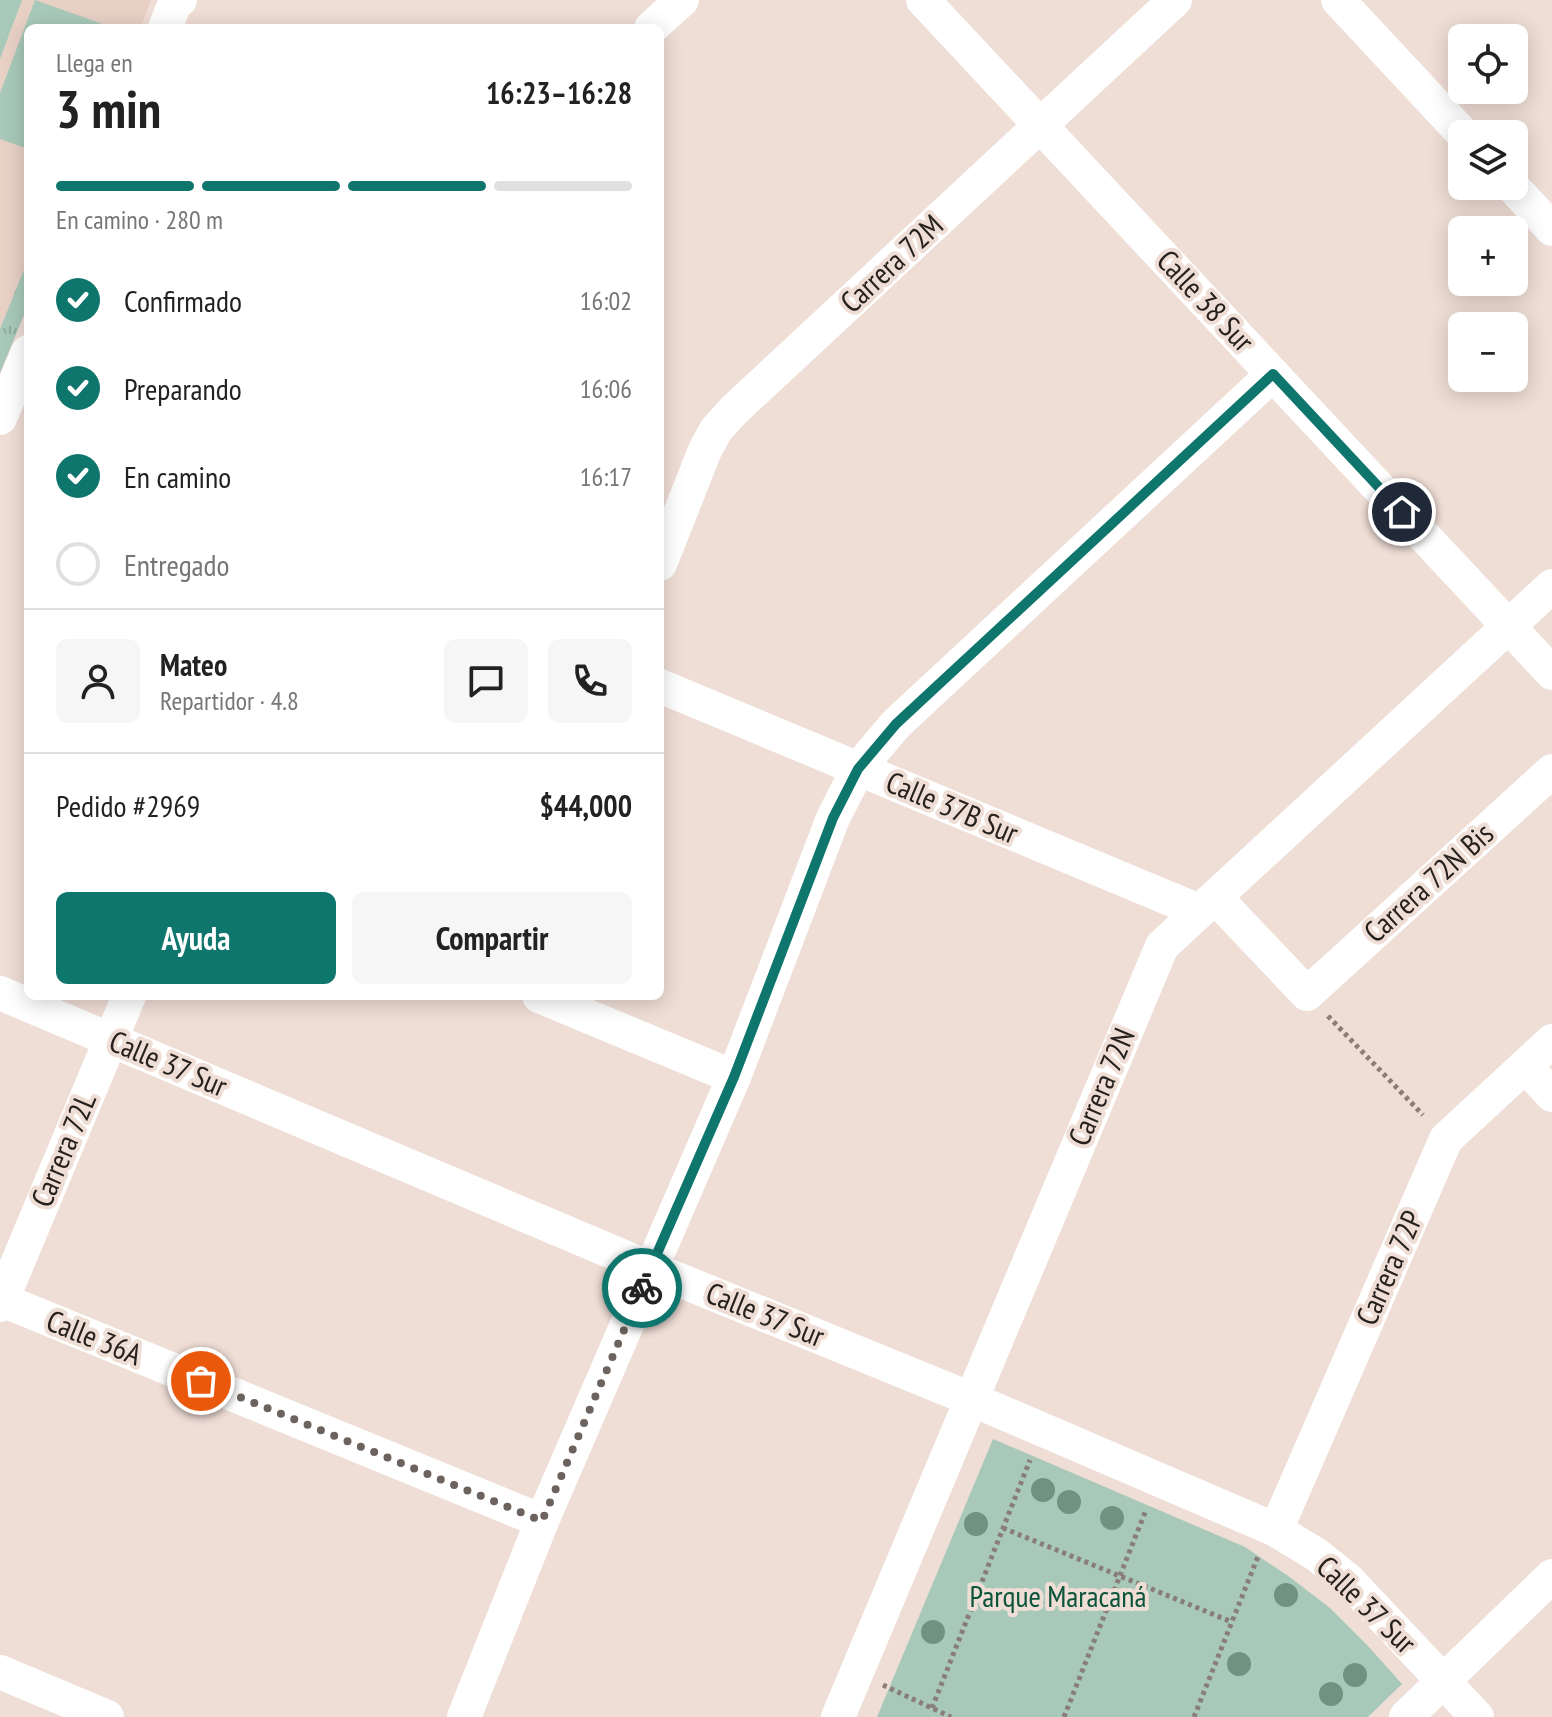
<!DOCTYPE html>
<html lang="es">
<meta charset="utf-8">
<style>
body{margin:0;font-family:"PT Sans Narrow",sans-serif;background:#f6f6f6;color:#222;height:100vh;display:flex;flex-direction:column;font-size:30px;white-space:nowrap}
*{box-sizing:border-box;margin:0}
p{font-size:26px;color:#767676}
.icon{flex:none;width:44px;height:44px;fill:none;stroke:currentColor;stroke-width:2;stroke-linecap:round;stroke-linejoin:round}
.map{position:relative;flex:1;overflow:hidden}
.sheet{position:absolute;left:24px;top:24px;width:640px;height:976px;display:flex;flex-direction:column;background:#fff;border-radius:12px;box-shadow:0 4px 20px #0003}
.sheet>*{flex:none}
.controls{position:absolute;left:1448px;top:24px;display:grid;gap:16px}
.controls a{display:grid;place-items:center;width:80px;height:80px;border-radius:12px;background:#fff;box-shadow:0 4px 20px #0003;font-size:40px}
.pin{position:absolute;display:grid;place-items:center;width:68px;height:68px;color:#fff;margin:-34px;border:4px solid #fff;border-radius:50%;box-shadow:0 2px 8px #0007}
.courier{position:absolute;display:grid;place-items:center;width:80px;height:80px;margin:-40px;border:6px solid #0f766e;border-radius:50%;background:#fff;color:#222;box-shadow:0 2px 10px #0007}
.summary em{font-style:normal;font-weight:700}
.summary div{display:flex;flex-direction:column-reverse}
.summary{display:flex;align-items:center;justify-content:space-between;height:136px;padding:0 32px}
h1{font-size:52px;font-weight:700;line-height:60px}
.bar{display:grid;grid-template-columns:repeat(4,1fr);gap:12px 8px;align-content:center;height:96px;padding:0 32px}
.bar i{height:10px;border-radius:6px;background:#e0e0e0}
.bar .active{background:#0f766e}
.bar p{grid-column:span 4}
.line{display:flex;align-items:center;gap:20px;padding:0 32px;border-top:2px solid #e0e0e0}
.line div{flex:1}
.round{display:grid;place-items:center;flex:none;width:84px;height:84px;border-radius:12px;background:#f6f6f6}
ol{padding:0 32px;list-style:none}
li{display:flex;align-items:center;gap:24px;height:88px}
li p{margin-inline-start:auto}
li .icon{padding:8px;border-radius:50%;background:#0f766e;color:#fff;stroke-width:4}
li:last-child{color:#767676}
li i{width:44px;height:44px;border:4px solid #e0e0e0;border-radius:50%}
.cta{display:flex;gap:16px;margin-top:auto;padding:16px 32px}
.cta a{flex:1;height:92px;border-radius:12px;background:#0f766e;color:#fff;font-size:32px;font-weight:700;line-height:92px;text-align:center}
.cta a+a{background:#f6f6f6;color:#222}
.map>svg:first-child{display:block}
</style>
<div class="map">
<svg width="1552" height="1717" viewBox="0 0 1552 1717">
<defs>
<pattern id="grass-tufts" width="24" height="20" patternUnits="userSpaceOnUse" patternTransform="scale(2)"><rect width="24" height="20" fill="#a8c9b9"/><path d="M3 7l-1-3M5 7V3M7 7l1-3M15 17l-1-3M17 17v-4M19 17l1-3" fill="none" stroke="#91ac9f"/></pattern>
</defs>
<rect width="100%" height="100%" fill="#efded6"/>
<!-- built -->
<polygon fill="#e8d0c5" points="0,0 151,0 140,28 28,28 28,305 0,373"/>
<!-- grass -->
<polygon fill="url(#grass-tufts)" points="28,260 28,305 0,373 0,329"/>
<!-- park -->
<g fill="#a8c9b9">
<polygon points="0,0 22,0 0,59"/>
<polygon points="35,0 111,27 28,28 28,149 0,139 0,93"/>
<polygon points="993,1439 1245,1547 1291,1578 1330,1608 1368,1646 1402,1684 1368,1717 877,1717"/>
</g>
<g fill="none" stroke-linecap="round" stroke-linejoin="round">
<!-- path -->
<g stroke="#897d78" stroke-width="5" stroke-dasharray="4 4" stroke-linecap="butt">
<polyline points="1328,1016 1423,1115"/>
<polyline points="1003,1528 1232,1622"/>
<polyline points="883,1685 951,1717"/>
<polyline points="932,1708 1030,1460"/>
<polyline points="1064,1717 1146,1510"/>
<polyline points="1194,1717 1259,1554"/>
</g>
<!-- minor -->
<g stroke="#fff" stroke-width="34">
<polyline points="923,0 1552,673"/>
<polyline points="1338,0 1463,134"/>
<polyline points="165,28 174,5 180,0"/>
<polyline points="651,28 682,0"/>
<polyline points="1512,186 1552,229"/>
<polyline points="0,418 28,352"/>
<polyline points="660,564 705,450 716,430 734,410 1175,0"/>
<polyline points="660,686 1199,911"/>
<polyline points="1215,897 1307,994 1552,771"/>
<polyline points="0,993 650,1268 971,1399 1276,1530 1317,1555 1348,1580 1477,1717"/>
<polyline points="539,996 734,1077"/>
<polyline points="1525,1066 1552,1095"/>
<polyline points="2,1300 542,1521"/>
<polyline points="0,1305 129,996"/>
<polyline points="1276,1530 1446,1139 1552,1041"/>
<polyline points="0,1672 107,1717"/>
<polyline points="464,1717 542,1521 734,1077 833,818 858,769 896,724 1273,374"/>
<polyline points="838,1717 1162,946 1552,586"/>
<polyline points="1406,1717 1552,1576"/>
</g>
</g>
<!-- trees -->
<g fill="#729281">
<circle cx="1043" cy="1490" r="12"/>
<circle cx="1069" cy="1502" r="12"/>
<circle cx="1112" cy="1518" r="12"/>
<circle cx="976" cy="1524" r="12"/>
<circle cx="1286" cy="1595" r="12"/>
<circle cx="933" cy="1632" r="12"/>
<circle cx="1239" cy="1664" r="12"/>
<circle cx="1355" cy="1675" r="12"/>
<circle cx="1331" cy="1694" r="12"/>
</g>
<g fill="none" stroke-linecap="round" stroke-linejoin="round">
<!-- done -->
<polyline stroke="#6d635e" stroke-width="8" stroke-dasharray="0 14.4" points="201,1381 542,1521 642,1288"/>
<!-- route -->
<polyline stroke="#0f766e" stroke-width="10" points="642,1288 734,1077 833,818 858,769 896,724 1273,374 1402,512"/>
</g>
<g text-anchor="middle" stroke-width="8" stroke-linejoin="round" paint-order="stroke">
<!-- street labels -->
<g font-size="30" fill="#27211e" stroke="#efded6">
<text transform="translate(892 264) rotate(-43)" y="10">Carrera 72M</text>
<text transform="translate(1205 301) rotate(47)" y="10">Calle 38 Sur</text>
<text transform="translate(952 808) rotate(23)" y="10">Calle 37B Sur</text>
<text transform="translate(1429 883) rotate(-42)" y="10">Carrera 72N Bis</text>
<text transform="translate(168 1064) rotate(23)" y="10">Calle 37 Sur</text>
<text transform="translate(1102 1087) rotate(-67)" y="10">Carrera 72N</text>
<text transform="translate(64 1150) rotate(-67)" y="10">Carrera 72L</text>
<text transform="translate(1390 1268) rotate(-66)" y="10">Carrera 72P</text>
<text transform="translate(765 1315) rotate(22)" y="10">Calle 37 Sur</text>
<text transform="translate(94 1338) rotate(22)" y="10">Calle 36A</text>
<text transform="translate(1366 1605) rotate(44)" y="10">Calle 37 Sur</text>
</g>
<!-- park labels -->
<g font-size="30" fill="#0b543b" stroke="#efded6">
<text x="1058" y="1607">Parque Maracaná</text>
</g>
</g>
</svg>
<div class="controls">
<a><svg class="icon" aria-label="locate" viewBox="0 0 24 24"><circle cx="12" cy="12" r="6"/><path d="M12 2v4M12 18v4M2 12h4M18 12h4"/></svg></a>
<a><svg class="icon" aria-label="layers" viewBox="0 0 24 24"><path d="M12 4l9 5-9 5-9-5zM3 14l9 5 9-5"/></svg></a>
<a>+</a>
<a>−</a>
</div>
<div class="pin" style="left:201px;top:1381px;background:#ea580c"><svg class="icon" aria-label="bag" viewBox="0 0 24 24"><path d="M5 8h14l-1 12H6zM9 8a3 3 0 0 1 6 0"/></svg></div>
<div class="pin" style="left:1402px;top:512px;background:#1f2937"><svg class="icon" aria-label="home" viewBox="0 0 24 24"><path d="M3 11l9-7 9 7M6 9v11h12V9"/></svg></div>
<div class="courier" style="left:642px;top:1288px"><svg class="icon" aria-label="bike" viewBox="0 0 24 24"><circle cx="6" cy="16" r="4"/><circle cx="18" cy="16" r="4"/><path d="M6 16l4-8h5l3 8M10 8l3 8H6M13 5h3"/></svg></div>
<section class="sheet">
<div class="summary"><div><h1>3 min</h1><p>Llega en</p></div><em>16:23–16:28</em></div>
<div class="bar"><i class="active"></i><i class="active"></i><i class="active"></i><i></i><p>En camino · 280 m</p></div>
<ol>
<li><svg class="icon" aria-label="check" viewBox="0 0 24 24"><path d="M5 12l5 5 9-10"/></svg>Confirmado<p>16:02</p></li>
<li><svg class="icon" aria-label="check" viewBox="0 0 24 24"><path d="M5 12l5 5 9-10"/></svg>Preparando<p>16:06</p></li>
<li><svg class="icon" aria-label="check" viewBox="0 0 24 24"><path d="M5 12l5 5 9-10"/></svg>En camino<p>16:17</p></li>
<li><i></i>Entregado</li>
</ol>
<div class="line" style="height:144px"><a class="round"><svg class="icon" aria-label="person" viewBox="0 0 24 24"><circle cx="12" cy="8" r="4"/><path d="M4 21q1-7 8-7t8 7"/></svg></a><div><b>Mateo</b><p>Repartidor · 4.8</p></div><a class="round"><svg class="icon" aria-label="chat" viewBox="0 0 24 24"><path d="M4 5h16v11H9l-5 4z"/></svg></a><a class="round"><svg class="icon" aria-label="phone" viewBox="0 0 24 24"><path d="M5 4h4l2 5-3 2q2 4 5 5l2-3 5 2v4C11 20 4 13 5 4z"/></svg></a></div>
<div class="line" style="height:104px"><div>Pedido #2969</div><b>$44,000</b></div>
<div class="cta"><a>Ayuda</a><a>Compartir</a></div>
</section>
</div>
